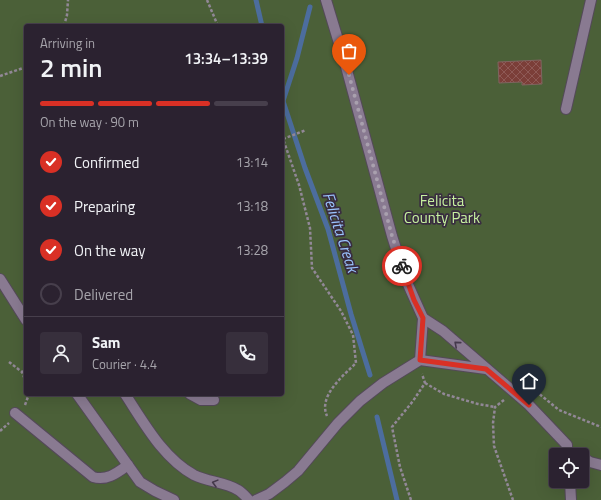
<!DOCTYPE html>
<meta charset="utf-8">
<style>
body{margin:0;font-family:"Titillium Web",sans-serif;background:#372f3c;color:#f1f3f6;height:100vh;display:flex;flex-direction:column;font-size:15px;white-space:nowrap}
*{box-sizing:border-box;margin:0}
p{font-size:13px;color:#a6a4ab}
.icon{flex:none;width:22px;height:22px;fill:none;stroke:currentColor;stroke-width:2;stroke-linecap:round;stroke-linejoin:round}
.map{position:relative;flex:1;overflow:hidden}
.sheet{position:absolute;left:24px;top:24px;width:260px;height:372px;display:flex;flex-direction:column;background:#2b2230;border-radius:4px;box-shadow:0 4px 16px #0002,0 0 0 1px #473f4c}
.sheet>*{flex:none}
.tools{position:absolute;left:549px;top:448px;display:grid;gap:8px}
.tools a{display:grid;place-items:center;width:40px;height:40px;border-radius:4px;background:#2b2230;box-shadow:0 4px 16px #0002,0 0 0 1px #473f4c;font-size:20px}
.pin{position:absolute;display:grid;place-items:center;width:34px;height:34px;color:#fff;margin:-41px -17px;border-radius:50% 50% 50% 0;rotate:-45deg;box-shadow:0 0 4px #0007}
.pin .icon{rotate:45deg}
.courier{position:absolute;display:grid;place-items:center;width:40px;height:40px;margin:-20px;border:3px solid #d93025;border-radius:50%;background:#fff;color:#222;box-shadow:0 1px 5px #0007}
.head em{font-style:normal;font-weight:600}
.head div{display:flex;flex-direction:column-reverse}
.head{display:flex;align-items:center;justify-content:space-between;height:68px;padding:0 16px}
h1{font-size:26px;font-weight:600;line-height:30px}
.bar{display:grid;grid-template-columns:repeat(4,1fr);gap:6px 4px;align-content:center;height:48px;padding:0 16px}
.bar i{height:5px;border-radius:3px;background:#473f4c}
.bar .current{background:#d93025}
.bar p{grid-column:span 4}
.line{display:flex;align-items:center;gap:10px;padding:0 16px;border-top:1px solid #473f4c}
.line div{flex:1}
.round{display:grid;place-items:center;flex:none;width:42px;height:42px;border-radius:4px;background:#372f3c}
ol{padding:0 16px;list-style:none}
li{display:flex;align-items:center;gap:12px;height:44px}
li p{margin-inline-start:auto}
li .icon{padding:4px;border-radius:50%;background:#d93025;color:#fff;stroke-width:4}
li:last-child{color:#a6a4ab}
li i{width:22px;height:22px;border:2px solid #473f4c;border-radius:50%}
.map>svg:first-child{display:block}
</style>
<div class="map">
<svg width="601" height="500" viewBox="0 0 601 500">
<defs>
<pattern id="building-cross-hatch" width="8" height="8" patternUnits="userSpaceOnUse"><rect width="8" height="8" fill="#7b3e38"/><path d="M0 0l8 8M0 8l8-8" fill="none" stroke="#8e5955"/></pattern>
</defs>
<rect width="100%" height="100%" fill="#392d40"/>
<!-- green -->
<path fill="#4b6038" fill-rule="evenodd" d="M0,0H601V500H0ZM26,26H282V394H26ZM556,455H582V481H556Z"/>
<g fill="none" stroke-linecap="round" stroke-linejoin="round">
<!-- stream -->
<g stroke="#4c6d9e" stroke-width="5">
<polyline points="256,0 262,26"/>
<polyline points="282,98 305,168 328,229 351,314 370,375"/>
<polyline points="283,101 297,58 310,7"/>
<polyline points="377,417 397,500"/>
</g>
</g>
<!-- building -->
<polygon fill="url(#building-cross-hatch)" stroke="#806460" points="541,60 542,84 522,85 522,82 499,83 498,62"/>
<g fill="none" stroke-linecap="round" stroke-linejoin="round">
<!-- minor casing -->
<g stroke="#544959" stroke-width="12">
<g id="minor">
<polyline points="326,0 345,63 392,236 406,280 423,318 420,360"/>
<polyline points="566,109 591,0"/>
<polyline points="0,279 26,320"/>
<polyline points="423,318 443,331 529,405 567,445 567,455"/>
<polyline points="77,394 140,482 155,491 174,500"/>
<path d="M125,394C144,423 163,458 194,475C208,482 225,482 238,490C242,492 246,497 249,500"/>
<polyline points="190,394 201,400 214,400"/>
<path d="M15,413L93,477C107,481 117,473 128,465"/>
<polyline points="582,457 590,462 601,465"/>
<polyline points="570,481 571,500"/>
<polyline points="256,500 269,494 285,482 298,471 338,423 360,401 383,383 420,360 486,369"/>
</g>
</g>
<!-- path -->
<g stroke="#928897" stroke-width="2.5" stroke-dasharray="3 2" stroke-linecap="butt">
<polyline points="207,0 218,26"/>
<polyline points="64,26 67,15 68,0"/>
<polyline points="0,76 26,67"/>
<path d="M282,136L299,185L310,228L312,268L341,311L353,335L356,363C343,376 318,396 327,416"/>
<polyline points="283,139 306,130"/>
<polyline points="9,362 22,372 26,382"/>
<polyline points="22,372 26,370"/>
<polyline points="425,383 444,394 478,404 495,407"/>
<polyline points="532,388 559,410 601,427"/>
<polyline points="504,400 495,407 493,423 494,446 513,500"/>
<polyline points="25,405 29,394"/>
<polyline points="0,431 9,423"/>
<polyline points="411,500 400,467 392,427 413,401 425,383 422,374"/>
</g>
<!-- minor -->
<use href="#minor" stroke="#897a91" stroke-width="10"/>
</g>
<!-- one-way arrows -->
<defs><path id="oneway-chevron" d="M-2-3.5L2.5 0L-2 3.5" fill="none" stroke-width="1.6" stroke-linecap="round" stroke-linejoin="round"/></defs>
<g stroke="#45394c">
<use href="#oneway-chevron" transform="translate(457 344) rotate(-139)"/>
<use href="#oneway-chevron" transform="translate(215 483) rotate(-165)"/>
</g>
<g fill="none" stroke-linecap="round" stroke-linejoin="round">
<!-- done -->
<polyline stroke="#a9a0ae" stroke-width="4" stroke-dasharray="0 7.2" points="349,75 392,236 402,266"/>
<!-- route -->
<polyline stroke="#d93025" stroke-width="5" points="402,266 414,300 423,318 420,360 486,369 529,405"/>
</g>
<g text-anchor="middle" stroke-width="3.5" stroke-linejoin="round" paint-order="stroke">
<!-- park labels -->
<g font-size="15" fill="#c6f19f" stroke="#392d40">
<text x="442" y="206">Felicita<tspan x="442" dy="17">County Park</tspan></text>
</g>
<!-- water labels -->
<g font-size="16" font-style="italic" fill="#9ac2fc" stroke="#392d40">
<text transform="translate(341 232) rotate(72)" y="6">Felicita Creak</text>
</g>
</g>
</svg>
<div class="tools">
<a><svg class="icon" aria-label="locate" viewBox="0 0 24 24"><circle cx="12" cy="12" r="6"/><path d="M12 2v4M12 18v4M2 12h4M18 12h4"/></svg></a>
</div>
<div class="pin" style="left:349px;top:75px;background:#ea580c"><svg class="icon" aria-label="bag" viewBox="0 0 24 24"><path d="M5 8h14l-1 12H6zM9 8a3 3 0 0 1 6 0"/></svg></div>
<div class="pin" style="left:529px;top:405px;background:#1f2937"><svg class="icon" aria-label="home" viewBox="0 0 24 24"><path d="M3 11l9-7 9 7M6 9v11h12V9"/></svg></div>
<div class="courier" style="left:402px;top:266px"><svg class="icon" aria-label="bike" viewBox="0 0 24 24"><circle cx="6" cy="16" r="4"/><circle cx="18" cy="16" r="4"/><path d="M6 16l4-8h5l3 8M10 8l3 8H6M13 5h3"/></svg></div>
<section class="sheet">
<div class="head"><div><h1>2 min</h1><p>Arriving in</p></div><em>13:34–13:39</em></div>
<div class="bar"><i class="current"></i><i class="current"></i><i class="current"></i><i></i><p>On the way · 90 m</p></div>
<ol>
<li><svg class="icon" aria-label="check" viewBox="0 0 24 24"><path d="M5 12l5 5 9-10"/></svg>Confirmed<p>13:14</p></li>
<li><svg class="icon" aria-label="check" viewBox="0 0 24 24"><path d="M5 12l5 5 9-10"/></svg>Preparing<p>13:18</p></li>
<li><svg class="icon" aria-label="check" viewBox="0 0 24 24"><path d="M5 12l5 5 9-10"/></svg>On the way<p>13:28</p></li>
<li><i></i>Delivered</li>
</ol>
<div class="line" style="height:72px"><a class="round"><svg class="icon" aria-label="person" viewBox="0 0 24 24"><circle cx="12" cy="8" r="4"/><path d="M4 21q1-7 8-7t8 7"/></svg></a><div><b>Sam</b><p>Courier · 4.4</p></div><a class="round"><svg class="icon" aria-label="phone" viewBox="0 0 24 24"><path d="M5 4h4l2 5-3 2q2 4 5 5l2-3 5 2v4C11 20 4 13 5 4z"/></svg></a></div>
</section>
</div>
